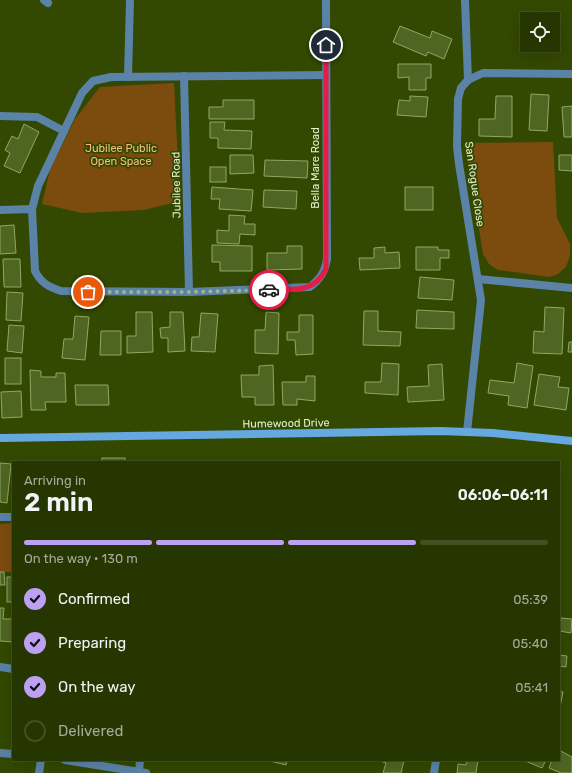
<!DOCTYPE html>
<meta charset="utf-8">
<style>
body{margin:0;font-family:Rubik,sans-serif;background:#2e3e0a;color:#f1f3f6;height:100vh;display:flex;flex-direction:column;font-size:15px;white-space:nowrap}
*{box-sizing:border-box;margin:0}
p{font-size:13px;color:#a4ab99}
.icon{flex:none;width:22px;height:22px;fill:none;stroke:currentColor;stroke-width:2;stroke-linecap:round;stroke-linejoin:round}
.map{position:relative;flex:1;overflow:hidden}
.sheet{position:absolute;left:12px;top:461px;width:548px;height:300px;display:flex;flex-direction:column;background:#263600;border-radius:0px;box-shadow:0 4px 16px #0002,0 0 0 1px #425022}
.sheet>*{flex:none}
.tools{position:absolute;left:520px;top:12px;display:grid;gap:8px}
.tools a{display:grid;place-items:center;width:40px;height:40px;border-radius:0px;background:#263600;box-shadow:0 4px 16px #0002,0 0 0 1px #425022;font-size:20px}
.pin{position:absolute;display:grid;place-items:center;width:34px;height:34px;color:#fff;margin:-17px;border:2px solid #fff;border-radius:50%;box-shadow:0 1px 4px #0007}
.courier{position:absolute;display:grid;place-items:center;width:40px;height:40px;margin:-20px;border:3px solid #e11d48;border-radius:50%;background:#fff;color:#222;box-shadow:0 1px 5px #0007}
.overview em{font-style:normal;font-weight:600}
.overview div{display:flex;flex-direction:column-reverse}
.overview{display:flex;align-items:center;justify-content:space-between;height:68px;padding:0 12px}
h1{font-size:26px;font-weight:600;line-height:30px}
.bar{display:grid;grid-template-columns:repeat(4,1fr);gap:6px 4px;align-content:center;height:48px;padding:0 12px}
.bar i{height:5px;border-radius:3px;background:#425022}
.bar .selected{background:#bca0f2}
.bar p{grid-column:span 4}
ol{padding:0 12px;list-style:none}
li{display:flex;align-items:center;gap:12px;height:44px}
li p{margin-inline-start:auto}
li .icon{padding:4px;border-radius:50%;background:#bca0f2;color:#111;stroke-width:4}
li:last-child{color:#a4ab99}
li i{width:22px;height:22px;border:2px solid #425022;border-radius:50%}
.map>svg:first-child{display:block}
</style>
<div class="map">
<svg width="572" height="773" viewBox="0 0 572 773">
<rect width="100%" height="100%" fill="#334800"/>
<!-- green -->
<g fill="#7c4c0f">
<polygon points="174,83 180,201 144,210 82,213 42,204 50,170 75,119 100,87"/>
<polygon points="553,142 557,218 570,244 570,256 566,267 558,274 550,277 498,270 489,264 483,254 465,143"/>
<polygon points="13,523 13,572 0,572 0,524"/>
</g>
<!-- building -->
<g fill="#4f6622" stroke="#8ea864">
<polygon points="400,26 430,38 432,31 452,39 444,59 428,52 426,56 393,42"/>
<polygon points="398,64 431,64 431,78 426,78 426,90 409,90 409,77 398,78"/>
<polygon points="531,94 549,95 547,131 529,130"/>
<polygon points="410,96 428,97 426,117 397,115 399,100 410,101"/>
<polygon points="496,96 512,96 512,137 479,136 479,119 495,119"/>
<polygon points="223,100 254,100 254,119 209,119 209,107 223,107"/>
<polygon points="572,106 572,137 564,137 562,107"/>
<polygon points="210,122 225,122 224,130 252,131 251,149 218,148 218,138 210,138"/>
<polygon points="24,124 39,132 20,173 4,166 10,153 5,150 12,136 18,139"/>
<polygon points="230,155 253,155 254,173 230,174"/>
<polygon points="559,155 572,155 572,171 559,170"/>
<polygon points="265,160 308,161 307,178 264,176"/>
<rect x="210" y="167" width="16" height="15"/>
<polygon points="212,187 253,190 251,211 219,209 220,199 211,199"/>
<rect x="405" y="187" width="28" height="23"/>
<polygon points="264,190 297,191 296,209 263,207"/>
<polygon points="229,215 245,216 244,224 255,224 255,235 240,234 239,244 217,243 217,230 229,231"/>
<polygon points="14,225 16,253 0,254 0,226"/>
<polygon points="212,245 252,246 252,271 220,271 220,262 212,262"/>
<polygon points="287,246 302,246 302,269 267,270 267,253 287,253"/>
<polygon points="385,247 385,253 399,252 400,268 360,270 359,258 374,258 374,248"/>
<polygon points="416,247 438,247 438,250 449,250 449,258 440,258 440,270 416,270"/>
<polygon points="3,259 20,259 21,287 4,287"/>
<polygon points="420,277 454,280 452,300 418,298"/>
<polygon points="7,292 23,293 21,321 6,320"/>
<polygon points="545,307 564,308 562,354 533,353 534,331 544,332"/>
<polygon points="417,310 454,312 454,329 416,328"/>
<polygon points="364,311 378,311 378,331 401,332 400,346 363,345"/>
<polygon points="136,312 152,312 153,352 127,353 127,336 136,336"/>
<polygon points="170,312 183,312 185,351 168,352 168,338 161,338 160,328 170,327"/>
<polygon points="266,312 279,313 278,354 255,353 255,330 265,330"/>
<polygon points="201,313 218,314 215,352 191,351 192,337 199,337"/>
<polygon points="299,315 313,315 313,354 296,355 295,340 287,340 287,332 299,332"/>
<polygon points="75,316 89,317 85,360 62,358 64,339 73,339"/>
<polygon points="9,325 24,326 22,353 7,351"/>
<polygon points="101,331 121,331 121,355 100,355"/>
<polygon points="569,342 572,342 572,352 568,352"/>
<rect x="5" y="358" width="16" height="26"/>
<polygon points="382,363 399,364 398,395 365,393 365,382 381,382"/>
<polygon points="517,363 533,366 527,408 508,405 509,396 488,393 490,380 514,383"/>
<polygon points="442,364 444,400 408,402 407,387 429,386 428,365"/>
<polygon points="273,365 274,405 255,405 255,397 242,397 241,375 259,375 259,366"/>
<polygon points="30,370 41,371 41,377 56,377 56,373 65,373 66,402 45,402 46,410 31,410"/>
<polygon points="539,374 560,377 558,387 569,388 566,410 534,405"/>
<polygon points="306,376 315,376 315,401 297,399 297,405 283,405 282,382 306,382"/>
<polygon points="75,385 108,385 109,405 76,405"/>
<polygon points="21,391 22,417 2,418 1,392"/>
<rect x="102" y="458" width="23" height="4"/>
<polygon points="0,463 11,464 7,503 0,502"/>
<polygon points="0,572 4,572 5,585 0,585"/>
<rect x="7" y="577" width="6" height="25"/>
<polygon points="0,608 4,608 3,619 13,619 13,642 0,641"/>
<polygon points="561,618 572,619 571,633 559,631"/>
<polygon points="559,655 567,656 566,667 559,666"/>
<polygon points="559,691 563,692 559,712"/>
<polygon points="559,750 572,757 572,773 561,773 549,768 552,760 559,760"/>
<polygon points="266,760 287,760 286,765"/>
<polygon points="377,760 404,760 401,773 383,773 386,763"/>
<polygon points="467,760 478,760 476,773 457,773 458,764 466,765"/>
<polygon points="523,760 546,760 542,768"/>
</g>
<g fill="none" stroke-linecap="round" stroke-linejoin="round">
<!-- street -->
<g stroke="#5b83a7" stroke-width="8">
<polyline points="44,0 48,3"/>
<polyline points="465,0 468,80"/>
<polyline points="184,76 189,292"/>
<polyline points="128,77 130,0"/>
<polyline points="0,116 37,117 64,131"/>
<polyline points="32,209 38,186 82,93 93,81 111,77 326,75"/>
<path d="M0,210L32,209L35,271C41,283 49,287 61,291L189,292L310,287C320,279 325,272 327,259L326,0"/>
<polyline points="478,279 572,288"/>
<polyline points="467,432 481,300 459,164 457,146 458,99 461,88 468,80 483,73 572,74"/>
<polyline points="0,517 13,517"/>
<polyline points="0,667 13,669"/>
<polyline points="0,753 13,754"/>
<polyline points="65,760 146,773"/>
<polyline points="139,772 140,760"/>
<polyline points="39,773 41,760"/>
<polyline points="434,773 436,760"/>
</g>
<!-- secondary -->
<polyline stroke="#66a8e0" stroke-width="8" points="0,438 441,431 493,433 572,441"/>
</g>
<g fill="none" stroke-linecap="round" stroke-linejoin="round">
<!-- done -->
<polyline stroke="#a4b585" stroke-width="4" stroke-dasharray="0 7.2" points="88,292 189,292 269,290"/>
<!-- route -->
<path stroke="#e11d48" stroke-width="5" d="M269,290C294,289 313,294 326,269V45"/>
</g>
<g text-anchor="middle" stroke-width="3.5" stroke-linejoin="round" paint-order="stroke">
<!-- park labels -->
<g font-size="11" fill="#f7bd81" stroke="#334800">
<text x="121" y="152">Jubilee Public<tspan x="121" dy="13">Open Space</tspan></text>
</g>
<!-- street labels -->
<g font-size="11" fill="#e1f0cd" stroke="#334800">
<text transform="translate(315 168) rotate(-90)" y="4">Bella Mare Road</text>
<text transform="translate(475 184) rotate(82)" y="4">San Rogue Close</text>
<text transform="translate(176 185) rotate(-91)" y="4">Jubilee Road</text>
<text transform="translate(286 423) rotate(-1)" y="4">Humewood Drive</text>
</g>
</g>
</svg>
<div class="tools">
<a><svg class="icon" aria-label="locate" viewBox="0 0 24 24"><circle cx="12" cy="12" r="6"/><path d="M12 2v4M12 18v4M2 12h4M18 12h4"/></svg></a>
</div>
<div class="pin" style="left:88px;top:292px;background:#ea580c"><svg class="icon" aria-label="bag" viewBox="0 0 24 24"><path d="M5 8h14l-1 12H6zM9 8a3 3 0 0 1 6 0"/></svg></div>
<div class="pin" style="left:326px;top:45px;background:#1f2937"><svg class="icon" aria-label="home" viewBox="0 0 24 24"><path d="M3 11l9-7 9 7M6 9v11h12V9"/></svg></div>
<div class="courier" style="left:269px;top:290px"><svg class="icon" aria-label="car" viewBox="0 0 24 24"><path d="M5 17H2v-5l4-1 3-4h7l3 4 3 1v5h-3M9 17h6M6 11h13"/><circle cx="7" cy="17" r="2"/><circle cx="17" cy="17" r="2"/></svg></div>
<section class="sheet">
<div class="overview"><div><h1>2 min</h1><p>Arriving in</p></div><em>06:06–06:11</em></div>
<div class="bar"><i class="selected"></i><i class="selected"></i><i class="selected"></i><i></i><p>On the way · 130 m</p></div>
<ol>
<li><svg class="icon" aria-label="check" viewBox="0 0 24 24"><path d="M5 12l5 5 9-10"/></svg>Confirmed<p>05:39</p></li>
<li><svg class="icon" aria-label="check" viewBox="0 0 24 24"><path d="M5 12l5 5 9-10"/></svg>Preparing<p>05:40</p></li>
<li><svg class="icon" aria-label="check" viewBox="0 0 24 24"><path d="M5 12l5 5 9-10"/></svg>On the way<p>05:41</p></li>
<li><i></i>Delivered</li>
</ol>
</section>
</div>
